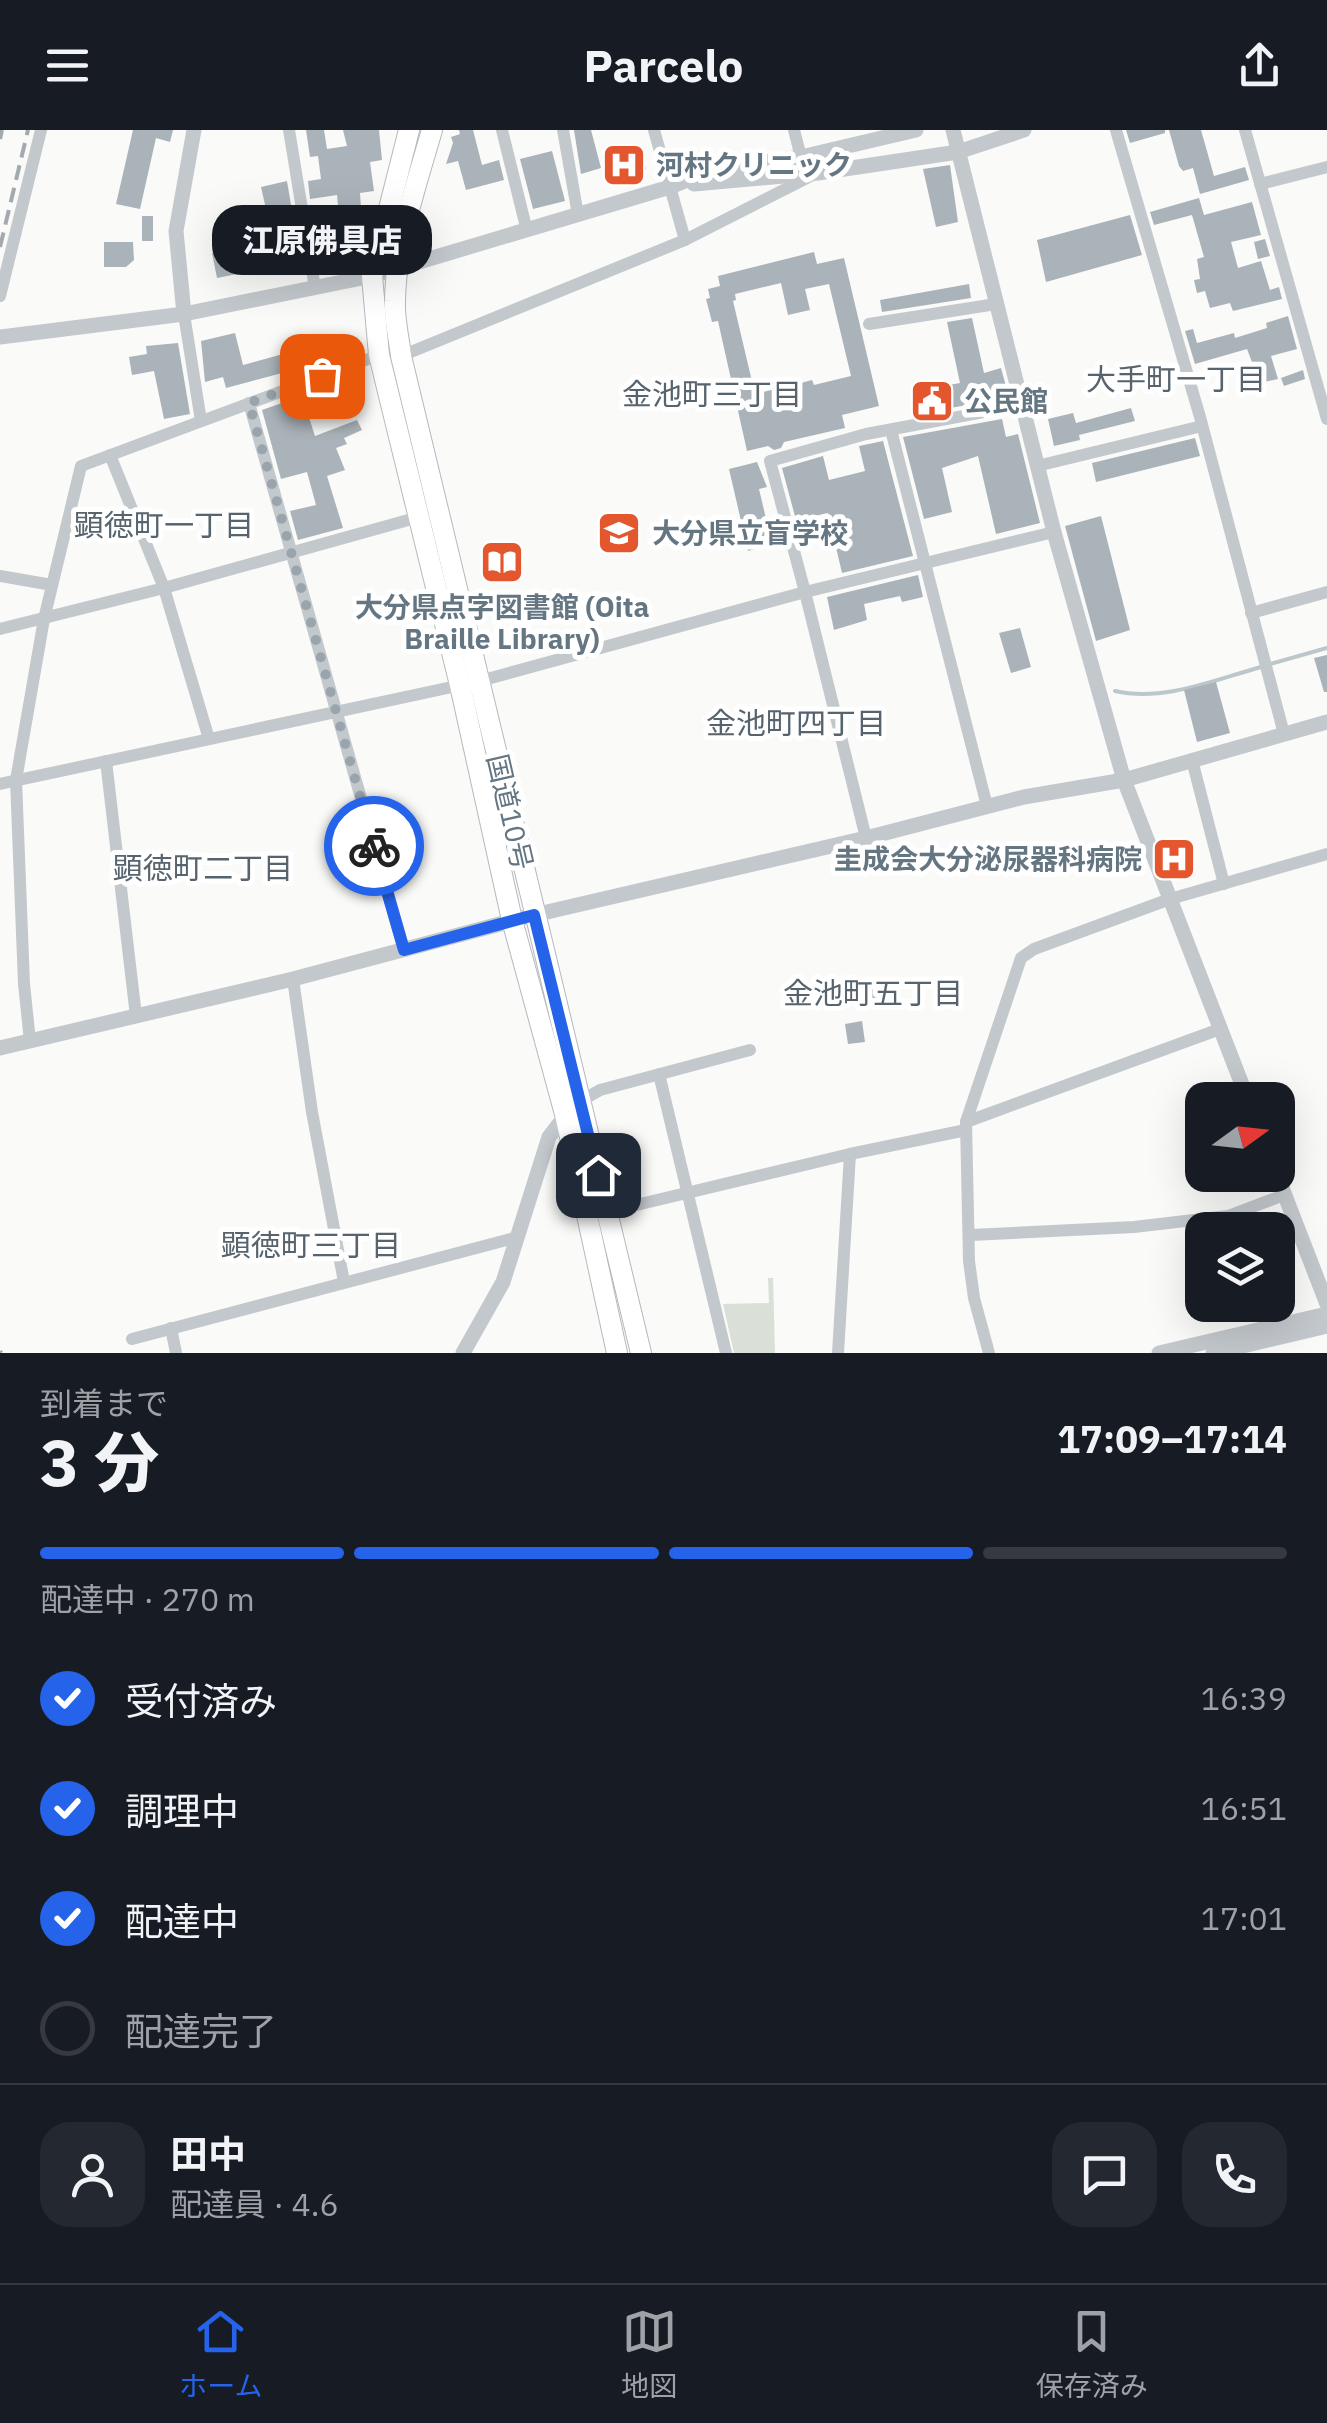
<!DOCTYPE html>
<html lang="ja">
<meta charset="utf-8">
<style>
body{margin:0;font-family:"IBM Plex Sans","Noto Sans JP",sans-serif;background:#242831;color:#f1f3f6;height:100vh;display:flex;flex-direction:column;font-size:38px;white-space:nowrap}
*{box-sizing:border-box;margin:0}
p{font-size:32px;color:#9ea1a6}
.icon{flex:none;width:55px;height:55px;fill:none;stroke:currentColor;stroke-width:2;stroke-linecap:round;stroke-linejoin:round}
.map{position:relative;height:1223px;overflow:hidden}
.drawer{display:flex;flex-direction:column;background:#171b24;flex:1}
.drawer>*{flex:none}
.needle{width:65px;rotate:75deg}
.buttons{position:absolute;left:1185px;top:952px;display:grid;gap:20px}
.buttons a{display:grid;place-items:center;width:110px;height:110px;border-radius:20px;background:#171b24;box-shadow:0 10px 40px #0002;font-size:50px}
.pin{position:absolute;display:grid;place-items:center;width:85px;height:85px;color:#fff;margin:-42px;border-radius:20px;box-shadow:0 5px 15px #0006}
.courier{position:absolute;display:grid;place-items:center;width:100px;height:100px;margin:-50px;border:8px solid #2563eb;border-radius:50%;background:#fff;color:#222;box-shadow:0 2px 12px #0007}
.bubble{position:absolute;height:70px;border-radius:30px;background:#171b24;box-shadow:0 10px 40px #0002;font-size:32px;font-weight:800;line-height:70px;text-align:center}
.overview em{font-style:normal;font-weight:800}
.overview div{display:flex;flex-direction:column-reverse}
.overview{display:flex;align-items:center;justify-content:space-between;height:170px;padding:0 40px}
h1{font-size:65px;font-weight:800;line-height:75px}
.bar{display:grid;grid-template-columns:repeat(4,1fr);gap:15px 10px;align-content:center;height:120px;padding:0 40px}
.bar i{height:12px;border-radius:8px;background:#363941}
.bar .on{background:#2563eb}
.bar p{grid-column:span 4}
.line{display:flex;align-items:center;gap:25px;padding:0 40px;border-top:2px solid #363941}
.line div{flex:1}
.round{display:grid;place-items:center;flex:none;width:105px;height:105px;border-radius:30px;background:#242831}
ol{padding:0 40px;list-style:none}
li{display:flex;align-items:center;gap:30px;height:110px}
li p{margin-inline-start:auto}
li .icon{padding:10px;border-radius:50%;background:#2563eb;color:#fff;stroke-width:4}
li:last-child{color:#9ea1a6}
li i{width:55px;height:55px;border:5px solid #363941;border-radius:50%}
header{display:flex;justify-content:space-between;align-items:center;height:130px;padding:0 40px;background:#171b24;font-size:45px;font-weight:800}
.menu{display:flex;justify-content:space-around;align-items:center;height:140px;border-top:2px solid #363941;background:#171b24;font-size:28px;color:#9ea1a6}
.menu a{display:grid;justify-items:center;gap:5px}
.menu .on{color:#2563eb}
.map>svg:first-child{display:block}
</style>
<header><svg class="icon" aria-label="menu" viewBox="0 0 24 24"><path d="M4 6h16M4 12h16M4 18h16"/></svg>Parcelo<svg class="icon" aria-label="share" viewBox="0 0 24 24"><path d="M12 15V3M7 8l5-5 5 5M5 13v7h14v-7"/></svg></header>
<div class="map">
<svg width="1327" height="1223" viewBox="0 0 1327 1223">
<rect width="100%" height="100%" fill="#fafaf8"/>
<!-- green -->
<polygon fill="#dadfd7" points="768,1148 773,1148 775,1223 734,1223 723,1174 769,1173"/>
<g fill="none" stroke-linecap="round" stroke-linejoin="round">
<!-- stream -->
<g stroke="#bbc7cb" stroke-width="4">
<polyline points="1270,534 1327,518"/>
<path d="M1115,561C1164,572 1214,550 1261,537"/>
</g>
</g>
<!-- building -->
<g fill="#aab3b9" fill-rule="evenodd">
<polygon points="133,0 173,0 170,12 156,8 140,79 116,74"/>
<polygon points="306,0 324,0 327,19 347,16 343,0 379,0 382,30 370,32 374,61 360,63 362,94 342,117 337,65 310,69 308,51 321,49 318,26 310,27"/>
<polygon points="459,0 473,0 482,35 499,30 504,50 466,60 458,31 446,34 453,13 451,7 460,4"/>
<polygon points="574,0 591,0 601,38 581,44"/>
<polygon points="1126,0 1165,0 1165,3 1130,13"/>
<polygon points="1169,0 1201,0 1214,46 1245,37 1249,50 1200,64 1193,38 1183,41 1179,36"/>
<polygon points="640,19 646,39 609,49 604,29"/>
<polygon points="552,21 565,71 533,79 520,29"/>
<polygon points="950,35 958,92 936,97 923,39"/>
<polygon points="287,51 300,128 270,135 272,140 259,143 253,115 273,110 261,57"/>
<polygon points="1199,68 1204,85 1252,72 1261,105 1231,112 1238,138 1261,131 1270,160 1279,157 1282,169 1233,181 1230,173 1210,178 1205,161 1197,163 1194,150 1200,149 1197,129 1204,127 1192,85 1154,95 1150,82"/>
<polygon points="1130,85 1142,125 1046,152 1037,110"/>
<rect x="142" y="86" width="11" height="25"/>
<polygon points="1265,109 1270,126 1258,129 1254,112"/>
<polygon points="104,112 133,112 134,130 126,137 104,137"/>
<polygon points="232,119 237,144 217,148 212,123"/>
<path d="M814,122L817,134L844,128L879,276L842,285L845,298L784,312L781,318L774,320L768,316L747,321L718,191L712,192L706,169L710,168L708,159L720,156L718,146ZM781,153L788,185L810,180L805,159L829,154L851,246L814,255L812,250L801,253L800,248L787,252L788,256L755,264L733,171L736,170L735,164Z"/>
<polygon points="969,154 971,168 882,182 880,170"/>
<polygon points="1288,186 1297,219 1271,226 1278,249 1260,253 1247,219 1195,234 1185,201 1193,199 1197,213 1234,203 1235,208 1267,198 1266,193"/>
<polygon points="972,188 984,243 1001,238 1009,267 919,284 916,261 960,253 947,192"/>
<polygon points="235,203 243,235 305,218 311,240 283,247 282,243 226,258 223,247 205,252 201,211"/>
<polygon points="178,213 190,284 164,289 154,241 132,245 129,227 147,224 146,216"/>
<polygon points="1303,240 1305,249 1284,256 1281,248"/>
<polygon points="355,248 359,262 329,274 324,258"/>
<polygon points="302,266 315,306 357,290 362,300 344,308 347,314 336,318 345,340 327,346 343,398 298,410 290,381 316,375 307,342 281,349 262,280"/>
<polygon points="1131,278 1135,291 1079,305 1080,310 1054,316 1048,289 1073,283 1076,293"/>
<polygon points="1002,289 1006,307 1018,304 1040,393 996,404 978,326 942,338 952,382 924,389 903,307"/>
<polygon points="1195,308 1200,326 1096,352 1092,333"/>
<polygon points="883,311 913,426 842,443 828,383 796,390 782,338 823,326 829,350 865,341 859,316"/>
<polygon points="757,332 767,357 759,359 772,414 748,421 729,339"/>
<polygon points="1101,386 1130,500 1096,511 1065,396"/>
<polygon points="918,445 923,467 902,472 900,466 864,474 867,490 834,500 827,467"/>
<polygon points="1020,498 1031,537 1011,543 999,503"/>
<polygon points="1327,525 1327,562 1324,562 1314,528"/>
<polygon points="1216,552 1230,603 1197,612 1184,560"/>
<polygon points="879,858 881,874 866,875 864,859"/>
<polygon points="862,891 865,912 848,914 845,894"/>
</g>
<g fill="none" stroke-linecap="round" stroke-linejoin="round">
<!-- trunk casing -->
<g stroke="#b4b9bd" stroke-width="22">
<g id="trunk">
<polyline points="409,0 372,146 379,225 460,555 512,790 565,984 617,1223"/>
<path d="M432,0C416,56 396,112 395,171C394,189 399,208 401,226L641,1223"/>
</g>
</g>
<!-- minor -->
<g stroke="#c3c8cc" stroke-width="12">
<polyline points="289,0 315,158"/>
<polyline points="502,0 527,101"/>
<polyline points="563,0 578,85"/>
<polyline points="654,0 685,110"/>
<polyline points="794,0 801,27"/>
<polyline points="1116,0 1200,287 1284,604"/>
<polyline points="1245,0 1327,289"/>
<polyline points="1260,54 1327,37"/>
<polyline points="0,166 41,0"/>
<polyline points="184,184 201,291"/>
<polyline points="869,194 996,174"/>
<polyline points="401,226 685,110 811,46"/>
<polyline points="249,273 404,820"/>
<polyline points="891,300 987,676"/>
<polyline points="110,325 164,458 209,609"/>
<polyline points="1037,336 1202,296"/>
<polyline points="0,446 52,455"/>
<polyline points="1251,483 1327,462"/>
<polyline points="0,499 164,458 419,387"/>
<polyline points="1192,630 1224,754"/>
<polyline points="106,631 136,886"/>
<polyline points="0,654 480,551 805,462 770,331 866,304 1022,275"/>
<polyline points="866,708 805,462 1054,402"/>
<polyline points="293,849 312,982 344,1152"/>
<polyline points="30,911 24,854 16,650 44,489 81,336 379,225"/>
<polyline points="659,944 726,1223"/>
<polyline points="579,972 600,960 750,920"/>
<polyline points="966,992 1220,899"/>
<polyline points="607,1082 850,1024 966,1000"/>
<polyline points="971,1105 1134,1097 1228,1086 1284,1065"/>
<polyline points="171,1198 176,1223"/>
<polyline points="132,1209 518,1107"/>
<polyline points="838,1223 850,1024"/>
<polyline points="989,1223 974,1168 969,1131 966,992 1021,828 1034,819 1170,769 1327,724"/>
</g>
<!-- tertiary -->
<g stroke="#c3c8cc" stroke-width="15">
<polyline points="953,0 1054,402 1124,650 1248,970"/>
<polyline points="694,54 818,43 958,22 1024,0"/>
<polyline points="184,184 176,101 194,0"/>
<polyline points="0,207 184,184 372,146 670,57 714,39 801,27 916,0"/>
<polyline points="0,918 293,849 534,785 866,708 1024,667 1124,650 1327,592"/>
<polyline points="1277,1045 1327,1174"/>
<polyline points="463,1223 503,1152 549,1007 569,981"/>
<polyline points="1159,1223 1327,1184"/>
<polyline points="1213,1223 1327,1196"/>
</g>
<!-- trunk -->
<use href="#trunk" stroke="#fff" stroke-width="20"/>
<!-- rail -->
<g stroke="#a2aab0" stroke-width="4" stroke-dasharray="15 8" stroke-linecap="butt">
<polyline points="0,9 2,0"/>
<polyline points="0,117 28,0"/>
<polyline points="0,1221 1,1223"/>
</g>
</g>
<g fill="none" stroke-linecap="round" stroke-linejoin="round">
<!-- done -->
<polyline stroke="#99a4ac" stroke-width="10" stroke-dasharray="0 18" points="322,246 249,273 374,716"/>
<!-- route -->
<polyline stroke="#2563eb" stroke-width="12" points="374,716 404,820 534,785 598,1045"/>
</g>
<!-- icons -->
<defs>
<g id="hospital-square" transform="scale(2.25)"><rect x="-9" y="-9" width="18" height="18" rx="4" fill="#e4572e" stroke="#fff"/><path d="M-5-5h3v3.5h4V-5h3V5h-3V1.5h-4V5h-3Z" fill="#fff"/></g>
<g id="civic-square" transform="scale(2.25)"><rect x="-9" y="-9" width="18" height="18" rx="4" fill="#e4572e" stroke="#fff"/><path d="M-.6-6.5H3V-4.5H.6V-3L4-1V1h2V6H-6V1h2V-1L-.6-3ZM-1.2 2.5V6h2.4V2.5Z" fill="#fff"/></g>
<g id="school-square" transform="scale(2.25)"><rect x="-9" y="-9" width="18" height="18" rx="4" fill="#e4572e" stroke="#fff"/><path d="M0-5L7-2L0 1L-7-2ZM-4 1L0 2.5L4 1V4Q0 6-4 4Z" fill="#fff"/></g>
<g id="library-square" transform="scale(2.25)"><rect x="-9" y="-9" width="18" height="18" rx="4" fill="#e4572e" stroke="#fff"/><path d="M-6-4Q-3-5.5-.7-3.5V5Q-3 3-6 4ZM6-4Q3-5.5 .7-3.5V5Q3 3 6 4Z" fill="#fff"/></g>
</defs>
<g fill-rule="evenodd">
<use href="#hospital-square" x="624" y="35"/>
<use href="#civic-square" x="932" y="271"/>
<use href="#school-square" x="619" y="403"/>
<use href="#library-square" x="502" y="432"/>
<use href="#hospital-square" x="1174" y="729"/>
</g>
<g text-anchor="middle" stroke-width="10" stroke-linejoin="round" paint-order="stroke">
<!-- poi labels -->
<g font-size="28" font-weight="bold" fill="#657683" stroke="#fff" text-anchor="start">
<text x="656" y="45">河村クリニック</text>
<text x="964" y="281">公民館</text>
<text x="652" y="413">大分県立盲学校</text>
<text x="502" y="487" text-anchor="middle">大分県点字図書館 (Oita<tspan x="502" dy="32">Braille Library)</tspan></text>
<text x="1142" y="739" text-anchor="end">圭成会大分泌尿器科病院</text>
</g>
<!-- street labels -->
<g font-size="28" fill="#657683" stroke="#fff">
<text transform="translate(510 682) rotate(77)" y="10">国道10号</text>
</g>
<!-- neighbourhood labels -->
<g font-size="30" fill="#57646e" stroke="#fff">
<text x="1176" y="260">大手町一丁目</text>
<text x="712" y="275">金池町三丁目</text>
<text x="164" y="406">顕徳町一丁目</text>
<text x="796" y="604">金池町四丁目</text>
<text x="203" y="749">顕徳町二丁目</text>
<text x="873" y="874">金池町五丁目</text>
<text x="311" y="1126">顕徳町三丁目</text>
</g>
</g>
</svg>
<div class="buttons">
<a><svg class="needle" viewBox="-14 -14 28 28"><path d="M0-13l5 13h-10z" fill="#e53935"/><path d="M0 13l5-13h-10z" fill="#9ea1a6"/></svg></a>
<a><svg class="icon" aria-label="layers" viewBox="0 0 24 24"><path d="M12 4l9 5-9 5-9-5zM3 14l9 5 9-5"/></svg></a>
</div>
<div class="pin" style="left:322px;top:246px;background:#ea580c"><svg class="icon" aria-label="bag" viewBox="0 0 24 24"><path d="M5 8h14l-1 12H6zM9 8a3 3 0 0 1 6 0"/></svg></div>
<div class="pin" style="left:598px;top:1045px;background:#1f2937"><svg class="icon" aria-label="home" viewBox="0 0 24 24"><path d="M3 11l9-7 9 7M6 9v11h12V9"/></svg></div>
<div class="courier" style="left:374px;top:716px"><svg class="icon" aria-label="bike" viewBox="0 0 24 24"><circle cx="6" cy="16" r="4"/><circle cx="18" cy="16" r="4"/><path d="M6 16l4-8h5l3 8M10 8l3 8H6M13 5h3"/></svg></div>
<div class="bubble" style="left:212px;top:75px;width:220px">江原佛具店</div>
</div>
<section class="drawer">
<div class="overview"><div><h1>3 分</h1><p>到着まで</p></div><em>17:09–17:14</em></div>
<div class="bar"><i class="on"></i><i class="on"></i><i class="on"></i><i></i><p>配達中 · 270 m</p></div>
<ol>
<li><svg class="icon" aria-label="check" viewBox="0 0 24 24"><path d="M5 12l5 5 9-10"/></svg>受付済み<p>16:39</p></li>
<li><svg class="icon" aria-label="check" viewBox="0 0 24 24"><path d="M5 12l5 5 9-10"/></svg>調理中<p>16:51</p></li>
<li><svg class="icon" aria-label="check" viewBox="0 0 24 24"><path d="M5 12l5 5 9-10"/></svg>配達中<p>17:01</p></li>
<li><i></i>配達完了</li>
</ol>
<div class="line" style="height:180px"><a class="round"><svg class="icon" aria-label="person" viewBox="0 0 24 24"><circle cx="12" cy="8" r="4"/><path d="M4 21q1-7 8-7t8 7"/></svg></a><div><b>田中</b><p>配達員 · 4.6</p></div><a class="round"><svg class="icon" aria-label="chat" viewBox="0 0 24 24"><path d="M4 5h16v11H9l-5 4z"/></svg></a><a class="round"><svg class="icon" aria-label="phone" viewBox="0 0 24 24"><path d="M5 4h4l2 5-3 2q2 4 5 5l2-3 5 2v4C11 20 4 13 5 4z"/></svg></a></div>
</section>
<nav class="menu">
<a class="on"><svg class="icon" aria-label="home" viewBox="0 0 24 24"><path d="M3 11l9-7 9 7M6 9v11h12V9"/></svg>ホーム</a>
<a><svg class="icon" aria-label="map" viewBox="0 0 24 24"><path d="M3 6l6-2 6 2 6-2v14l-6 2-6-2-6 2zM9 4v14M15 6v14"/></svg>地図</a>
<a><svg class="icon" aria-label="saved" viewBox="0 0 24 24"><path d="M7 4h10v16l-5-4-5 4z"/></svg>保存済み</a>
</nav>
